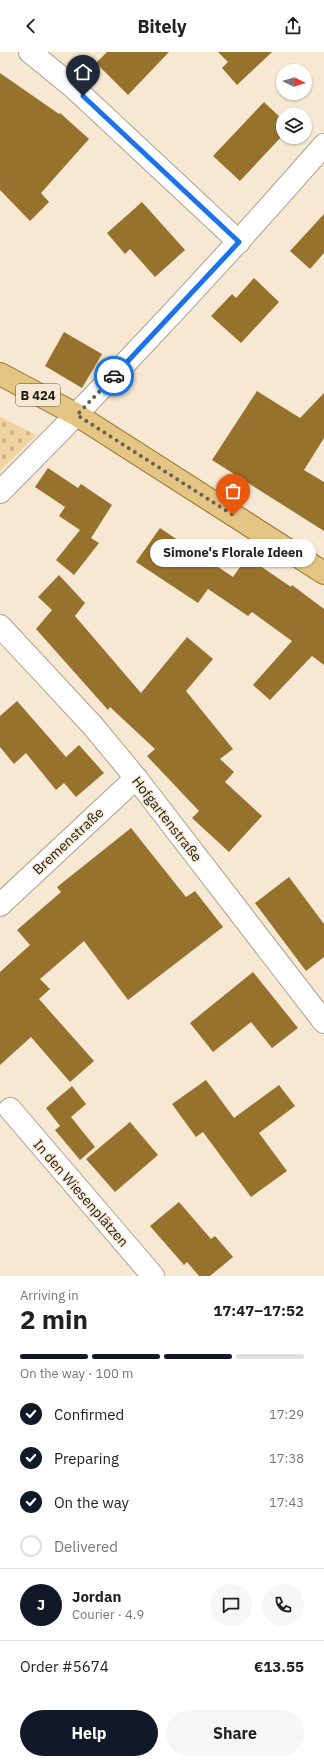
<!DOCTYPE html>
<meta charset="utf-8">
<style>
body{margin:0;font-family:"IBM Plex Sans",sans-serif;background:#f6f6f6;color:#202124;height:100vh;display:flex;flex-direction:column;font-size:15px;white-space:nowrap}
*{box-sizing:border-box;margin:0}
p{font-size:13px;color:#757577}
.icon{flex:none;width:22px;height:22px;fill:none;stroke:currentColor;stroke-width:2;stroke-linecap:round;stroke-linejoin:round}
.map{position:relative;height:1224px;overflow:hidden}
.drawer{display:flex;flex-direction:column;background:#fff;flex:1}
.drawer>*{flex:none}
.needle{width:26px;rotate:95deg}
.controls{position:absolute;left:276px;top:12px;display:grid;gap:8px}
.controls a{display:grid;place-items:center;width:36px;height:36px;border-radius:50%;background:#fff;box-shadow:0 1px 3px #0004;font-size:20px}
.pin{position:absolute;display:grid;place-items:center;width:34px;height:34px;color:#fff;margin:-41px -17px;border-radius:50% 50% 50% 0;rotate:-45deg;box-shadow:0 0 4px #0007}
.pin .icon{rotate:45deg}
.courier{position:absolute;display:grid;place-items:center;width:40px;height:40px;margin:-20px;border:3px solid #1a73e8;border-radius:50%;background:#fff;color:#222;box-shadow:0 1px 5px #0007}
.bubble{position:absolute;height:28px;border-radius:14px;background:#fff;box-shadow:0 1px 3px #0004;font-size:13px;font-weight:800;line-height:28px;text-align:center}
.headline em{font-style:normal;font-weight:800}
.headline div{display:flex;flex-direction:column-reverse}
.headline{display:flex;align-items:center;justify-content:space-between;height:68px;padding:0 20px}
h1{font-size:26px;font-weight:800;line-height:30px}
.bar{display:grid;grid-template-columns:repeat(4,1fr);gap:6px 4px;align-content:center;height:48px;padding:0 20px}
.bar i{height:5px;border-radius:3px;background:#e0e0e0}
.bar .active{background:#111827}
.bar p{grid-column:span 4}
.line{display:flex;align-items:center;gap:10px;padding:0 20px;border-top:1px solid #e0e0e0}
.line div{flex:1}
.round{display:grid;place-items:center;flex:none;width:42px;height:42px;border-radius:21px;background:#f6f6f6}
ol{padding:0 20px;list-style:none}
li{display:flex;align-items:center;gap:12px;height:44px}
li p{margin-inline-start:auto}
li .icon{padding:4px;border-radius:50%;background:#111827;color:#fff;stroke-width:4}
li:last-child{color:#757577}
li i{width:22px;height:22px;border:2px solid #e0e0e0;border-radius:50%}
.action{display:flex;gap:8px;margin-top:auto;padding:8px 20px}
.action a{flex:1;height:46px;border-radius:24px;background:#111827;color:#fff;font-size:16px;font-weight:800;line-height:46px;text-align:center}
.action a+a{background:#f6f6f6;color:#202124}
header{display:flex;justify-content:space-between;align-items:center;height:52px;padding:0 20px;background:#fff;font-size:18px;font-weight:800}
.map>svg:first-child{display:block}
</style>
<header><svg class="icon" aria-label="back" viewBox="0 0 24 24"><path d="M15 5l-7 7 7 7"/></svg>Bitely<svg class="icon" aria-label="share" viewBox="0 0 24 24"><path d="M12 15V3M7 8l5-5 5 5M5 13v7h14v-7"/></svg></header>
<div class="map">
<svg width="324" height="1224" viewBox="0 0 324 1224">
<defs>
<pattern id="cemetery-stones" width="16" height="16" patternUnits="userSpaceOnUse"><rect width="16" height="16" fill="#f0d2a0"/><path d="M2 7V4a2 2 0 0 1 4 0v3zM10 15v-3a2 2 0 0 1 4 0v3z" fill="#cdb489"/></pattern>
</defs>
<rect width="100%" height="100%" fill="#f6e8d2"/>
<!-- cemetery -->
<polygon fill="url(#cemetery-stones)" points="0,365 36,383 0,419"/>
<!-- building -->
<g fill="#97722d">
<polygon points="107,0 169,0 128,43 96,11"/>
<polygon points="218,0 272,0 237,33 222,16 228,10"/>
<polygon points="0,21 59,62 60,61 89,87 41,141 49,150 30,169 0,138"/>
<polygon points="264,50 283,68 283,83 240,129 213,104"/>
<polygon points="142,150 185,198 155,225 130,197 125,202 107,181"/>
<polygon points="324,162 324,201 310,217 290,199"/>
<polygon points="254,226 279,250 241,291 211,264 232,242 236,246"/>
<polygon points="64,280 102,302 82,336 45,314"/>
<polygon points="257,339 300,366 324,341 324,386 304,418 324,430 324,479 212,408"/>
<polygon points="48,416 78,436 81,432 112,453 91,486 99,491 74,523 56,508 80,478 59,464 65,455 35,435"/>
<polygon points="160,476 233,525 247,505 291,535 292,533 324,557 324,613 312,604 270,648 253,633 292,589 252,560 248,564 208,537 198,551 136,510"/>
<polygon points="59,523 85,551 75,564 141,641 187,585 213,607 186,639 233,697 220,707 234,720 225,730 262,764 229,800 192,766 199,759 147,704 155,697 110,655 108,658 36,577 52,558 38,545"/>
<polygon points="17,649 66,705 79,693 104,721 76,745 64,731 56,738 26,701 14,712 0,695 0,664"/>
<polygon points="131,776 186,845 195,839 223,875 128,948 84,889 40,927 50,937 39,947 94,1009 70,1030 31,985 0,1013 0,920 30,893 17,878 61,840 57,835"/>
<polygon points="289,825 324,872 324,905 306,919 255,851"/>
<polygon points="253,920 298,976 272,996 251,970 213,1000 190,971"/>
<polygon points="206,1028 234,1066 279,1033 295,1054 259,1081 287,1119 251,1145 203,1080 196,1085 172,1052"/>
<polygon points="72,1034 86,1052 71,1065 95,1095 80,1108 55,1078 60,1074 46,1056"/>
<polygon points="130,1070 158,1103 115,1140 86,1107"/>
<polygon points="179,1150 211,1187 215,1184 233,1205 210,1224 199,1224 187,1210 184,1213 150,1174"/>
</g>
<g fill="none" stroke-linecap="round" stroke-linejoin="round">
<!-- street casing -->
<g stroke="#aea18d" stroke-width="24">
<g id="street">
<polyline points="30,0 73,35 239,190"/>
<path d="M0,440C112,328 220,212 324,93"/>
<polyline points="0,574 93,674 136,726 324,970"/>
<polyline points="0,853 136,726"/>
<polyline points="10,1057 153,1224"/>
</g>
</g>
<!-- primary casing -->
<g stroke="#946f26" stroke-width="24">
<polyline id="primary" points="0,322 77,363 324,521"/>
</g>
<!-- street -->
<use href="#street" stroke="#fff" stroke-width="22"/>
<!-- primary -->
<use href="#primary" stroke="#e5c583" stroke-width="22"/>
</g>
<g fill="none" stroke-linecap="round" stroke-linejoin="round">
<!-- done -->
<polyline stroke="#696155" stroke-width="4" stroke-dasharray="0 7.2" points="114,324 77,363 233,463"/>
<!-- route -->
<polyline stroke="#1a73e8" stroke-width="5" points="83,44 239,190 114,324"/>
</g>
<g text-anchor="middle" stroke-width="3" stroke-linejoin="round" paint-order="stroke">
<!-- shield labels -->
<rect fill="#f6e8d2" stroke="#5e574b" stroke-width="1" x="16" y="332" width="44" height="22" rx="3"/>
<g font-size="13" font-weight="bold" fill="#1d1911">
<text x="38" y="348">B 424</text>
</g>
<!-- street labels -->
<g font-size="14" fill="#1d1911" stroke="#f6e8d2">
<text transform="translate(167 767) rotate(52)" y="5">Hofgartenstraße</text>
<text transform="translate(68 789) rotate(-43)" y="5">Bremenstraße</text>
<text transform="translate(81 1141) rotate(49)" y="5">In den Wiesenplätzen</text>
</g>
</g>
</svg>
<div class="controls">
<a><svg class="needle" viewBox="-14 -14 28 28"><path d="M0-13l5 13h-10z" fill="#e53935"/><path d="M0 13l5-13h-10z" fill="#757577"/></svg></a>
<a><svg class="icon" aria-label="layers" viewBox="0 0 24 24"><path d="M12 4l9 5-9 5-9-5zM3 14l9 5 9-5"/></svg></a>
</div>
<div class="pin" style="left:233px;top:463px;background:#ea580c"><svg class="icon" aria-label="bag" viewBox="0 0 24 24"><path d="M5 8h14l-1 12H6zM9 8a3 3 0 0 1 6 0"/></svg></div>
<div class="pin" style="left:83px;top:44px;background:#1f2937"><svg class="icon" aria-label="home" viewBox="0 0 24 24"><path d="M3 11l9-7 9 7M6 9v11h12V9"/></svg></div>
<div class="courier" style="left:114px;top:324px"><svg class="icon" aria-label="car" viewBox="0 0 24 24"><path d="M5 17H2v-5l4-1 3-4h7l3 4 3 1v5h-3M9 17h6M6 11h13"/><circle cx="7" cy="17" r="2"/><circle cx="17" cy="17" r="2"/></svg></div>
<div class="bubble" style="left:150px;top:487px;width:166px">Simone's Florale Ideen</div>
</div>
<section class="drawer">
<div class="headline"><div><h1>2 min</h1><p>Arriving in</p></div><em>17:47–17:52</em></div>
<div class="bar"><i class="active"></i><i class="active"></i><i class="active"></i><i></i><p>On the way · 100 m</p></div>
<ol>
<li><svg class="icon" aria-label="check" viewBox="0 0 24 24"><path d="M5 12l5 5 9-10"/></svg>Confirmed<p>17:29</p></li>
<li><svg class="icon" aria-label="check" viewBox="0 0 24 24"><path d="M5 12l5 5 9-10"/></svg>Preparing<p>17:38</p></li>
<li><svg class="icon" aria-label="check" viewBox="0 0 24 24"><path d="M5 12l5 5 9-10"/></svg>On the way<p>17:43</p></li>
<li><i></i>Delivered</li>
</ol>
<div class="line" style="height:72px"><b class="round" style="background:#111827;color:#fff">J</b><div><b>Jordan</b><p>Courier · 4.9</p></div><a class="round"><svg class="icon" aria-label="chat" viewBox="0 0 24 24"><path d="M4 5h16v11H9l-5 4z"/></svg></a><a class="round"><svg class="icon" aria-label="phone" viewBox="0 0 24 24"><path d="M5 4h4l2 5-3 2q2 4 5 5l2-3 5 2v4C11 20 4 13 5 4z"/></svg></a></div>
<div class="line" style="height:52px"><div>Order #5674</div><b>€13.55</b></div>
<div class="action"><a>Help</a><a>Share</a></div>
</section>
